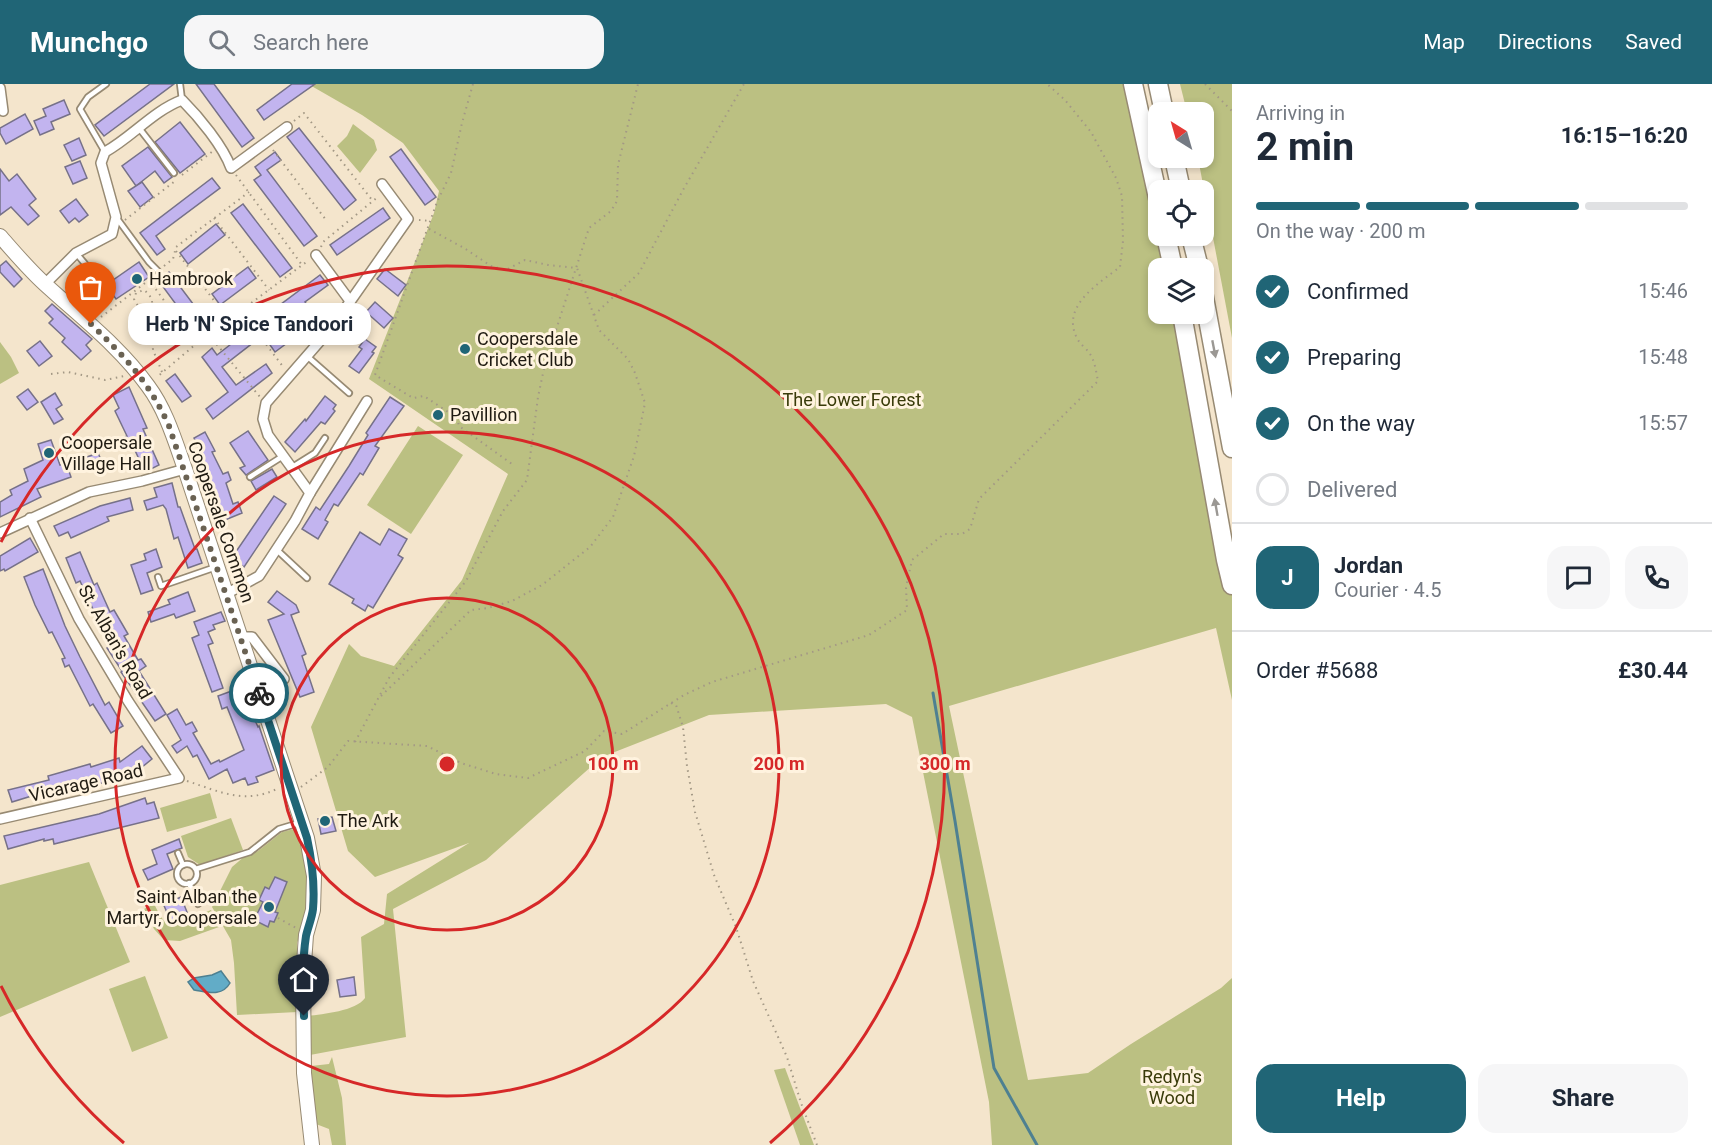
<!DOCTYPE html>
<meta charset="utf-8">
<style>
body{margin:0;font-family:Roboto,sans-serif;background:#f6f6f7;color:#1f2937;height:100vh;display:flex;flex-direction:column;font-size:22px;white-space:nowrap}
*{box-sizing:border-box;margin:0}
p{font-size:20px;color:#747a83}
.icon{flex:none;width:33px;height:33px;fill:none;stroke:currentColor;stroke-width:2;stroke-linecap:round;stroke-linejoin:round}
.map{position:relative;flex:1;overflow:hidden}
.drawer{display:flex;flex-direction:column;background:#fff;width:480px}
.drawer>*{flex:none}
.needle{width:39px;rotate:323deg}
.controls{position:absolute;left:1148px;top:18px;display:grid;gap:12px}
.controls a{display:grid;place-items:center;width:66px;height:66px;border-radius:12px;background:#fff;box-shadow:0 3px 9px #0003;font-size:30px}
.pin{position:absolute;display:grid;place-items:center;width:51px;height:51px;color:#fff;margin:-62px -26px;border-radius:50% 50% 50% 0;rotate:-45deg;box-shadow:0 0 6px #0007}
.pin .icon{rotate:45deg}
.courier{position:absolute;display:grid;place-items:center;width:60px;height:60px;margin:-30px;border:4px solid #206576;border-radius:50%;background:#fff;color:#222;box-shadow:0 2px 8px #0007}
.bubble{position:absolute;height:42px;border-radius:18px;background:#fff;box-shadow:0 3px 9px #0003;font-size:20px;font-weight:700;line-height:42px;text-align:center}
.summary em{font-style:normal;font-weight:700}
.summary div{display:flex;flex-direction:column-reverse}
.summary{display:flex;align-items:center;justify-content:space-between;height:102px;padding:0 24px}
h1{font-size:39px;font-weight:700;line-height:45px}
.bar{display:grid;grid-template-columns:repeat(4,1fr);gap:9px 6px;align-content:center;height:72px;padding:0 24px}
.bar i{height:8px;border-radius:4px;background:#e0e1e3}
.bar .active{background:#206576}
.bar p{grid-column:span 4}
.line{display:flex;align-items:center;gap:15px;padding:0 24px;border-top:2px solid #e0e1e3}
.line div{flex:1}
.round{display:grid;place-items:center;flex:none;width:63px;height:63px;border-radius:18px;background:#f6f6f7}
ol{padding:0 24px;list-style:none}
li{display:flex;align-items:center;gap:18px;height:66px}
li p{margin-inline-start:auto}
li .icon{padding:6px;border-radius:50%;background:#206576;color:#fff;stroke-width:4}
li:last-child{color:#747a83}
li i{width:33px;height:33px;border:3px solid #e0e1e3;border-radius:50%}
.action{display:flex;gap:12px;margin-top:auto;padding:12px 24px}
.action a{flex:1;height:69px;border-radius:18px;background:#206576;color:#fff;font-size:24px;font-weight:700;line-height:69px;text-align:center}
.action a+a{background:#f6f6f7;color:#1f2937}
header{display:flex;align-items:center;gap:36px;box-sizing:border-box;height:84px;padding:0 30px;background:#206576;color:#fff}
header strong{font-size:28px}
nav{display:flex;gap:33px;margin-inline-start:auto;font-size:21px}
.search{width:420px;height:54px;background:#f6f6f7;display:flex;align-items:center;gap:15px;box-sizing:border-box;padding:0 21px;border-radius:18px;color:#747a83;font-size:22px}
main{display:flex;flex:1;min-height:0}
.map>svg:first-child{display:block}
</style>
<header>
<strong>Munchgo</strong>
<div class="search"><svg class="icon" aria-label="search" viewBox="0 0 24 24"><circle cx="10" cy="10" r="6"/><path d="M15 15l6 6"/></svg>Search here</div>
<nav><a>Map</a><a>Directions</a><a>Saved</a></nav>
</header>
<main>
<div class="map">
<svg width="1232" height="1061" viewBox="0 0 1232 1061">
<rect width="100%" height="100%" fill="#f4e5cc"/>
<!-- green -->
<g fill="#bbc082">
<path d="M308,0H1131L1158,133V152L1169,184H1158V230H1178L1232,480V616L1216,544L949,622L1028,996L1088,989L1131,960L1221,904L1232,894V1061H992L989,1018L912,633L886,620L709,631L602,673L486,776L393,825L406,953L310,971L308,932C323,930 356,927 365,914L361,853L384,840L387,810L469,759L375,793L348,767L311,643L349,560L361,572L394,582L462,496L508,390L369,295L434,129L439,107L403,59L362,31Z"/>
<polygon points="1180,0 1232,0 1232,254 1198,74 1203,74 1203,28 1187,28"/>
<polygon points="353,40 374,56 377,66 360,89 337,62 347,52"/>
<polygon points="0,258 11,273 19,289 0,300"/>
<polygon points="418,342 463,371 411,450 367,421"/>
<polygon points="210,709 217,734 167,748 160,724"/>
<polygon points="231,734 243,766 200,781 188,773 181,752"/>
<polygon points="298,744 310,793 309,826 297,859 297,928 237,931 234,879 231,856 212,823 232,783 245,772 258,767 282,748"/>
<polygon points="89,778 130,878 0,933 0,801"/>
<path d="M154,820C159,829 162,838 172,842L211,826L219,843L180,857L164,856L154,845L144,825Z"/>
<polygon points="145,892 168,954 132,968 109,905"/>
<polygon points="332,973 342,1014 346,1061 332,1061 329,1045 316,1040 311,982 329,980"/>
<polygon points="785,984 814,1061 800,1061 774,986"/>
</g>
<!-- water -->
<path fill="#62acc7" stroke="#4e8091" stroke-width="1.5" d="M221,887L230,899C222,913 208,908 194,906L188,898L194,894L212,891Z"/>
<g fill="none" stroke-linecap="round" stroke-linejoin="round">
<!-- stream -->
<polyline stroke="#4e8091" stroke-width="3" points="933,609 955,737 994,984 1037,1061"/>
</g>
<!-- building -->
<g fill="#c2b4ef" stroke="#767189" stroke-width="1.5">
<polygon points="150,0 174,0 104,52 95,41"/>
<polygon points="196,0 214,0 254,54 242,63"/>
<polygon points="292,0 315,0 264,36 257,26"/>
<polygon points="64,16 70,30 51,38 54,45 40,51 34,37 46,32 43,25"/>
<polygon points="25,30 33,45 6,60 0,49 0,44"/>
<polygon points="180,38 205,70 180,89 155,58"/>
<polygon points="299,44 356,116 344,126 287,53"/>
<polygon points="79,54 86,71 72,77 64,61"/>
<polygon points="148,63 172,93 164,99 155,87 136,102 122,82"/>
<polygon points="401,65 436,113 425,121 390,73"/>
<polygon points="275,68 281,76 267,86 317,152 304,162 254,96 261,91 255,83"/>
<polygon points="80,77 87,94 73,100 65,83"/>
<polygon points="0,85 9,97 17,90 36,115 29,121 39,132 28,141 11,123 0,131"/>
<polygon points="212,94 220,104 156,152 165,165 157,171 140,149"/>
<polygon points="142,98 153,113 140,123 128,107"/>
<polygon points="76,115 88,131 79,138 75,134 69,139 60,127"/>
<polygon points="243,120 292,184 280,193 231,129"/>
<polygon points="383,124 390,134 337,171 330,161"/>
<polygon points="216,140 225,151 188,180 180,169"/>
<polygon points="6,177 22,195 14,203 0,188 0,182"/>
<polygon points="139,178 149,193 116,215 106,201"/>
<polygon points="248,183 256,194 220,221 212,210"/>
<polygon points="385,185 406,201 398,212 377,195"/>
<polygon points="169,188 212,245 200,253 158,196"/>
<polygon points="320,191 328,201 305,218 318,236 275,268 263,251 222,283 236,301 266,280 272,289 213,335 206,325 228,308 202,273 212,264 217,271 254,242 253,241"/>
<polygon points="375,218 393,234 384,244 366,228"/>
<polygon points="52,220 92,255 86,261 91,267 81,276 62,258 65,254 49,239 53,235 45,227"/>
<polygon points="365,255 376,263 372,268 374,269 359,289 349,282 362,265 359,263"/>
<polygon points="40,257 52,272 39,282 27,267"/>
<polygon points="175,290 191,312 182,318 166,297"/>
<polygon points="129,303 147,344 143,345 159,381 145,388 132,360 116,366 113,358 127,352 115,327 119,324 113,311"/>
<polygon points="28,305 38,318 27,326 17,313"/>
<polygon points="55,309 62,321 56,325 63,335 54,340 41,318"/>
<polygon points="325,312 336,321 333,325 335,327 325,340 321,338 295,368 285,358 305,335 306,337"/>
<polygon points="390,313 404,322 375,362 379,364 363,391 360,389 338,422 334,420 325,436 328,438 318,455 302,445 316,423 320,426 349,382 368,351 366,349"/>
<polygon points="248,347 268,376 246,391 240,384 245,382 230,359"/>
<polygon points="205,348 215,367 212,368 223,390 228,388 231,396 226,399 233,420 238,418 242,429 225,436 208,394 197,374 202,371 194,354"/>
<polygon points="51,356 60,381 66,379 71,393 37,405 41,413 0,433 0,418 12,411 10,406 28,397 24,385 43,376 38,360"/>
<polygon points="98,369 103,380 88,386 84,374"/>
<polygon points="272,385 277,393 256,406 251,397"/>
<polygon points="172,399 178,423 180,423 195,465 197,465 202,479 188,484 178,453 174,455 166,425 163,421 147,426 144,417 157,413 154,404"/>
<polygon points="274,412 286,420 244,483 231,475"/>
<polygon points="130,414 133,426 107,433 109,437 71,454 68,448 59,452 54,442 100,422"/>
<polygon points="389,445 407,455 398,471 403,474 373,524 368,521 365,527 352,519 354,515 329,500 360,448 380,461"/>
<polygon points="30,454 38,468 5,487 4,485 0,487 0,472"/>
<polygon points="156,465 162,483 147,489 153,506 141,510 131,481 146,476 144,470"/>
<polygon points="80,468 94,501 97,499 110,528 114,526 128,550 124,552 138,576 141,575 146,582 139,587 166,630 155,637 121,588 122,587 107,564 110,562 80,497 76,499 66,474"/>
<polygon points="43,485 65,542 80,573 105,621 109,618 123,642 111,649 93,620 90,622 69,581 65,583 62,575 65,574 52,548 49,549 35,521 24,493"/>
<polygon points="277,507 296,521 299,528 291,531 306,570 302,572 314,608 300,613 268,536 284,530 268,518"/>
<polygon points="188,508 195,527 176,534 174,530 151,538 148,528 170,520 168,516"/>
<polygon points="221,528 225,537 213,541 215,545 208,548 213,559 208,561 223,604 212,608 192,554 199,551 194,538"/>
<polygon points="237,605 238,610 249,606 254,623 250,625 258,643 259,642 274,686 256,693 258,698 248,701 245,694 233,699 227,685 209,695 197,671 193,673 187,662 177,669 172,662 181,656 167,631 177,625 186,641 192,638 197,647 193,649 211,680 219,676 220,678 244,666 227,623 222,625 218,612"/>
<polygon points="142,662 152,675 131,692 129,689 99,700 98,697 66,707 36,713 35,711 12,718 8,706 49,696 48,692 90,680 91,683 119,674 120,678"/>
<polygon points="145,714 147,720 154,718 159,734 54,760 53,755 44,757 44,755 8,765 4,752 99,730"/>
<polygon points="332,733 336,747 321,750 318,735"/>
<polygon points="179,755 182,764 167,770 173,785 148,796 143,786 157,780 152,766"/>
<polygon points="275,793 287,798 275,828 278,829 274,838 270,837 268,843 254,836 263,818 259,816 265,803 269,805"/>
<polygon points="181,813 189,833 172,840 162,817 171,814 172,817"/>
<polygon points="354,893 356,911 340,913 337,896"/>
</g>
<g fill="none" stroke-linecap="round" stroke-linejoin="round">
<!-- lane casing -->
<g stroke="#978a73" stroke-width="8">
<g id="lane">
<polyline points="180,0 182,16"/>
<polyline points="139,44 174,89"/>
<polyline points="105,68 80,25 88,13 106,0"/>
<polyline points="116,133 149,178 158,187"/>
<polyline points="76,169 96,193"/>
<polyline points="308,273 349,309"/>
<polyline points="291,384 315,369 325,354"/>
<polyline points="250,393 283,372"/>
<polyline points="277,466 307,494"/>
<polyline points="158,493 161,502 216,483"/>
<polyline points="178,769 183,781"/>
<circle cx="187" cy="790" r="10"/>
<polyline points="196,785 250,768 279,745 299,739"/>
<polyline points="189,799 198,820"/>
</g>
</g>
<!-- street casing -->
<g stroke="#978a73" stroke-width="12">
<g id="street">
<polyline points="0,4 3,27"/>
<polyline points="316,171 350,217"/>
<path d="M45,200L76,169L112,150L116,133L101,79L105,68C132,53 153,27 182,16C199,33 223,62 231,84L287,43"/>
<polyline points="310,409 268,351 263,335 266,319 333,242 408,135 382,100"/>
<polyline points="0,449 89,408 142,397 185,385"/>
<polyline points="226,510 259,492 295,437 310,409 367,317"/>
<polyline points="240,553 252,553 284,595"/>
<polyline points="0,735 179,694 128,617 79,535 30,434"/>
</g>
</g>
<!-- secondary casing -->
<g stroke="#978a73" stroke-width="16">
<path id="secondary" d="M0,152C15,169 30,187 47,202C82,234 120,263 148,302C166,326 175,357 185,385L307,754L314,792L313,826L306,851L303,894L304,989L312,1061"/>
</g>
<!-- highway casing -->
<g stroke="#978a73" stroke-width="21">
<g id="highway">
<polyline points="1133,0 1158,114"/>
<polyline points="1158,0 1164,28"/>
<polyline points="1174,74 1181,106"/>
<polyline points="1166,152 1173,184"/>
<polyline points="1191,152 1199,184"/>
<polyline points="1203,208 1232,364"/>
<polyline points="1182,230 1226,476 1232,501"/>
</g>
</g>
<!-- path -->
<g stroke="#a39885" stroke-width="2" stroke-dasharray="1.5 4.5" stroke-linecap="butt">
<polyline points="473,0 462,39 451,89 437,118 375,291 413,314 424,312 457,334 459,342 512,380"/>
<polyline points="1205,0 1232,27"/>
<polyline points="294,37 304,29 372,116"/>
<polyline points="273,66 326,136"/>
<polyline points="182,91 213,67"/>
<polyline points="236,91 302,181"/>
<polyline points="214,134 269,206"/>
<polyline points="125,136 175,97"/>
<polyline points="419,136 431,137"/>
<polyline points="429,145 464,164 491,182 506,186 525,176 548,181 577,184"/>
<polyline points="321,163 323,158 379,112"/>
<polyline points="176,167 229,236"/>
<polyline points="164,182 173,175 176,163 249,108"/>
<path d="M145,226L152,223C153,215 150,211 144,206L136,209L134,215L139,224L145,226L157,242"/>
<polyline points="241,227 284,284"/>
<polyline points="594,231 639,189 683,106 744,0"/>
<polyline points="101,233 149,196 196,260 157,293"/>
<polyline points="209,251 260,313"/>
<polyline points="162,288 153,266 152,249 157,242 168,243 196,260 309,176"/>
<polyline points="51,290 68,288 105,296 124,292"/>
<polyline points="381,612 471,526 488,524 512,517 542,501 590,463 613,433 634,372 645,319 635,289 628,275 599,246 577,184"/>
<polyline points="671,619 676,621 683,643 687,682 695,728 714,791 736,843 753,897 787,973 801,1019 817,1061"/>
<polyline points="355,658 389,594 466,497 503,427 527,396 538,313 545,280 589,144 611,127 617,117 618,81 638,0"/>
<path d="M187,697C221,708 245,721 279,704"/>
<path d="M301,703L328,683L348,657L427,662L461,679L496,690L528,694L585,667L604,647L622,650L684,611L712,598L869,551L907,526L906,503L912,476L944,450H962L970,445L979,415L1098,297C1096,288 1095,277 1090,270C1087,265 1081,261 1078,256C1059,223 1098,200 1120,183L1123,157L1122,112L1116,94L1091,48L1065,16L1047,0"/>
<polyline points="278,834 296,844"/>
</g>
<!-- lane -->
<use href="#lane" stroke="#fff" stroke-width="4.5"/>
<!-- street -->
<use href="#street" stroke="#fff" stroke-width="9"/>
<!-- secondary -->
<use href="#secondary" stroke="#fff" stroke-width="14"/>
<!-- highway -->
<use href="#highway" stroke="#fff" stroke-width="18"/>
</g>
<!-- one-way arrows -->
<defs><path id="oneway-solid" d="M-6-.8H1V-3.2L6.5 0L1 3.2V.8H-6Z" transform="scale(1.5)"/></defs>
<g fill="#9b9894">
<use href="#oneway-solid" transform="translate(1214 265) rotate(79)"/>
<use href="#oneway-solid" transform="translate(1216 423) rotate(-100)"/>
</g>
<g fill="none" stroke-linecap="round" stroke-linejoin="round">
<!-- done -->
<path stroke="#6a6253" stroke-width="6" stroke-dasharray="0 10.8" d="M91,240C126,274 149,298 169,342L259,609"/>
<!-- route -->
<path stroke="#206576" stroke-width="8" d="M259,609L307,754C312,777 315,801 313,825C312,834 308,843 306,852C302,878 303,905 304,932"/>
</g>
<!-- distance rings -->
<g fill="none" stroke="#d62828" stroke-width="3">
<circle cx="447" cy="680" r="166"/>
<circle cx="447" cy="680" r="332"/>
<path d="M124 1059A498 498 0 0 1 1 902M1 458A498 498 0 1 1 770 1059"/>
</g>
<!-- markers -->
<g fill="#206576" stroke="#fff3df" stroke-width="2">
<circle cx="137" cy="195" r="6"/>
<circle cx="465" cy="265" r="6"/>
<circle cx="438" cy="331" r="6"/>
<circle cx="49" cy="369" r="6"/>
<circle cx="325" cy="737" r="6"/>
<circle cx="269" cy="823" r="6"/>
</g>
<g text-anchor="middle" stroke-width="6" stroke-linejoin="round" paint-order="stroke">
<!-- poi labels -->
<g font-size="18" fill="#201b12" stroke="#fff3df" text-anchor="start">
<text x="149" y="201">Hambrook</text>
<text x="477" y="261">Coopersdale<tspan x="477" dy="21">Cricket Club</tspan></text>
<text x="450" y="337">Pavillion</text>
<text x="61" y="365">Coopersale<tspan x="61" dy="21">Village Hall</tspan></text>
<text x="337" y="743">The Ark</text>
<text x="257" y="819" text-anchor="end">Saint Alban the<tspan x="257" dy="21">Martyr, Coopersale</tspan></text>
</g>
<!-- park labels -->
<g font-size="18" fill="#393b09" stroke="#fff3df">
<text x="852" y="322">The Lower Forest</text>
<text x="1172" y="999">Redyn's<tspan x="1172" dy="21">Wood</tspan></text>
</g>
<!-- street labels -->
<g font-size="18" fill="#201b12" stroke="#fff3df">
<text transform="translate(221 438) rotate(71)" y="6">Coopersale Common</text>
<text transform="translate(115 558) rotate(60)" y="6">St. Alban's Road</text>
<text transform="translate(86 699) rotate(-13)" y="6">Vicarage Road</text>
</g>
</g>
<circle cx="447" cy="680" r="9" fill="#d62828" stroke="#fff3df" stroke-width="3"/>
<g font-size="18" text-anchor="middle" font-weight="bold" fill="#d62828" stroke="#fff3df" stroke-width="6" stroke-linejoin="round" paint-order="stroke">
<text x="613" y="686">100 m</text>
<text x="779" y="686">200 m</text>
<text x="945" y="686">300 m</text>
</g>
</svg>
<div class="controls">
<a><svg class="needle" viewBox="-14 -14 28 28"><path d="M0-13l5 13h-10z" fill="#e53935"/><path d="M0 13l5-13h-10z" fill="#747a83"/></svg></a>
<a><svg class="icon" aria-label="locate" viewBox="0 0 24 24"><circle cx="12" cy="12" r="6"/><path d="M12 2v4M12 18v4M2 12h4M18 12h4"/></svg></a>
<a><svg class="icon" aria-label="layers" viewBox="0 0 24 24"><path d="M12 4l9 5-9 5-9-5zM3 14l9 5 9-5"/></svg></a>
</div>
<div class="pin" style="left:91px;top:240px;background:#ea580c"><svg class="icon" aria-label="bag" viewBox="0 0 24 24"><path d="M5 8h14l-1 12H6zM9 8a3 3 0 0 1 6 0"/></svg></div>
<div class="pin" style="left:304px;top:932px;background:#1f2937"><svg class="icon" aria-label="home" viewBox="0 0 24 24"><path d="M3 11l9-7 9 7M6 9v11h12V9"/></svg></div>
<div class="courier" style="left:259px;top:609px"><svg class="icon" aria-label="bike" viewBox="0 0 24 24"><circle cx="6" cy="16" r="4"/><circle cx="18" cy="16" r="4"/><path d="M6 16l4-8h5l3 8M10 8l3 8H6M13 5h3"/></svg></div>
<div class="bubble" style="left:128px;top:219px;width:243px">Herb 'N' Spice Tandoori</div>
</div>
<section class="drawer">
<div class="summary"><div><h1>2 min</h1><p>Arriving in</p></div><em>16:15–16:20</em></div>
<div class="bar"><i class="active"></i><i class="active"></i><i class="active"></i><i></i><p>On the way · 200 m</p></div>
<ol>
<li><svg class="icon" aria-label="check" viewBox="0 0 24 24"><path d="M5 12l5 5 9-10"/></svg>Confirmed<p>15:46</p></li>
<li><svg class="icon" aria-label="check" viewBox="0 0 24 24"><path d="M5 12l5 5 9-10"/></svg>Preparing<p>15:48</p></li>
<li><svg class="icon" aria-label="check" viewBox="0 0 24 24"><path d="M5 12l5 5 9-10"/></svg>On the way<p>15:57</p></li>
<li><i></i>Delivered</li>
</ol>
<div class="line" style="height:108px"><b class="round" style="background:#206576;color:#fff">J</b><div><b>Jordan</b><p>Courier · 4.5</p></div><a class="round"><svg class="icon" aria-label="chat" viewBox="0 0 24 24"><path d="M4 5h16v11H9l-5 4z"/></svg></a><a class="round"><svg class="icon" aria-label="phone" viewBox="0 0 24 24"><path d="M5 4h4l2 5-3 2q2 4 5 5l2-3 5 2v4C11 20 4 13 5 4z"/></svg></a></div>
<div class="line" style="height:78px"><div>Order #5688</div><b>£30.44</b></div>
<div class="action"><a>Help</a><a>Share</a></div>
</section>
</main>
